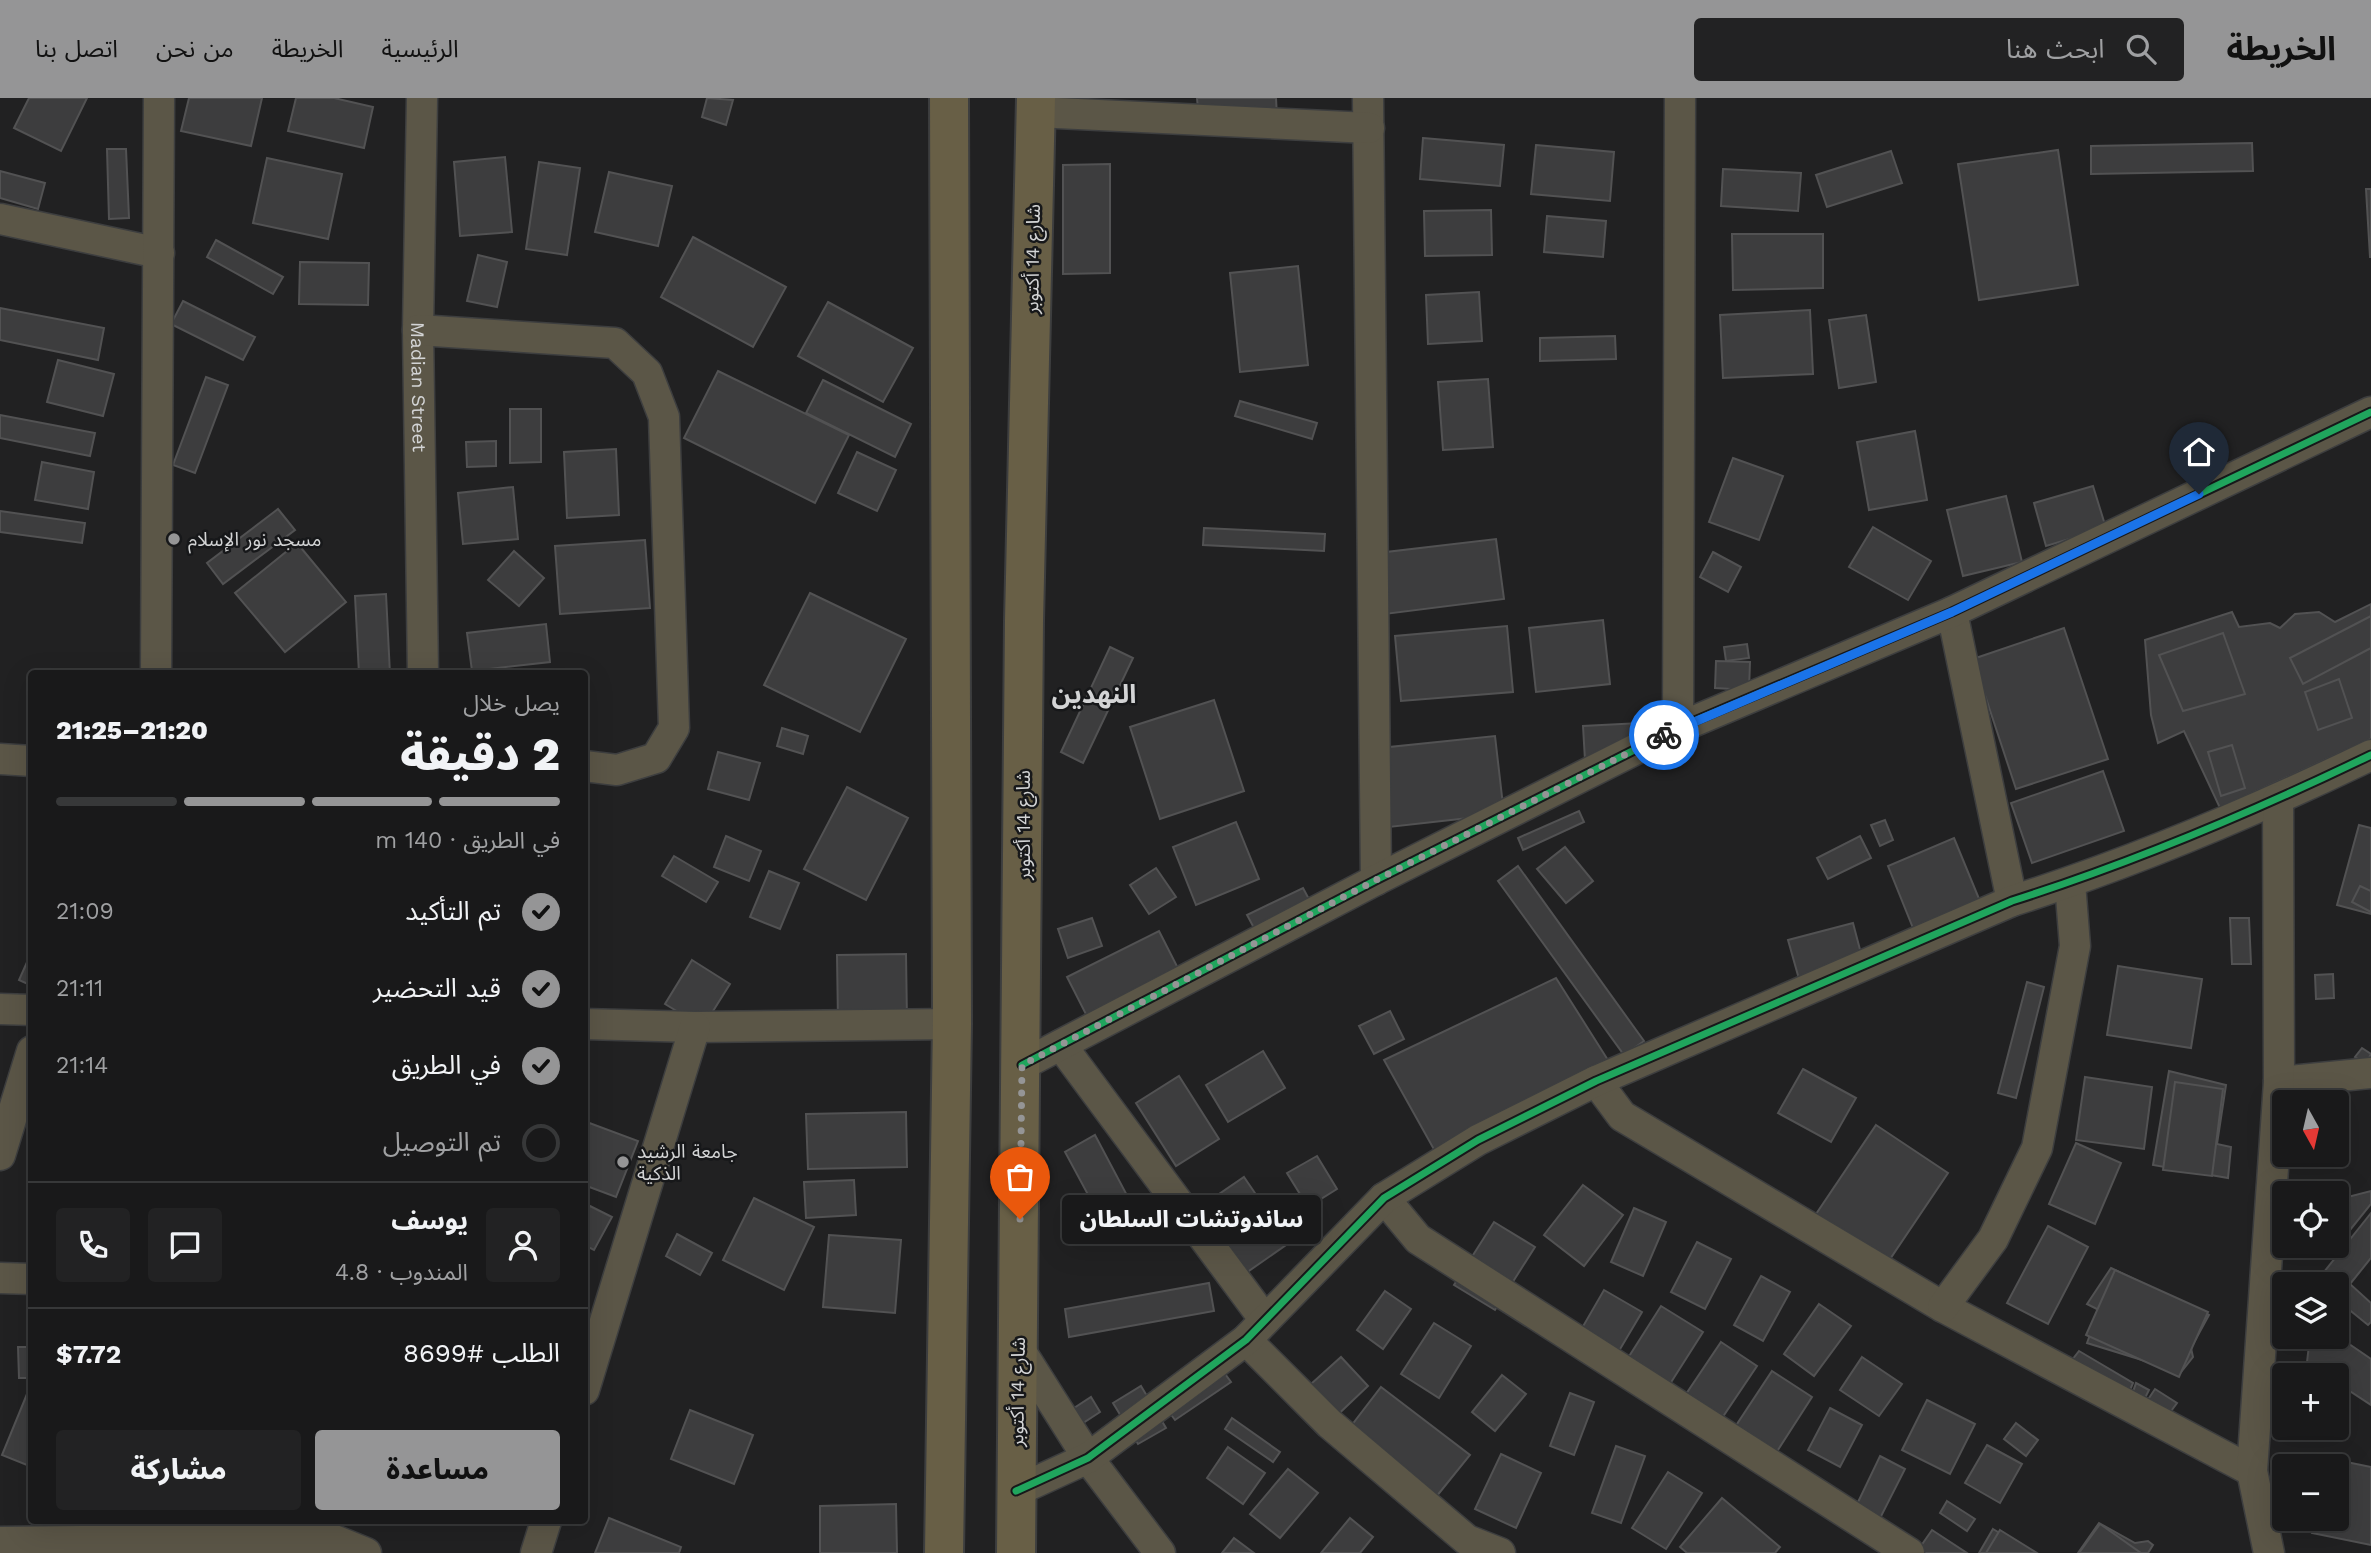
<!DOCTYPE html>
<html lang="ar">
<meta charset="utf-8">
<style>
body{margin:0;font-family:"Work Sans","Noto Sans Arabic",sans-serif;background:#222223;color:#f1f3f6;direction:rtl;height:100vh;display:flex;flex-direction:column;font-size:26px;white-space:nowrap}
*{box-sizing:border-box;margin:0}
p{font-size:23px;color:#9fa0a2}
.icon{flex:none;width:38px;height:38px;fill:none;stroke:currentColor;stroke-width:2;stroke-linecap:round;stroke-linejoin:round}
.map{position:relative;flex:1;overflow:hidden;direction:ltr}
.side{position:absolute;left:28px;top:572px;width:560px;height:854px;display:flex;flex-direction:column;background:#19191a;border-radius:7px;box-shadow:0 7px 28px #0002,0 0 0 2px #373839;direction:rtl}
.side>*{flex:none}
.needle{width:46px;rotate:172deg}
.buttons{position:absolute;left:2272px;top:992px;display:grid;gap:14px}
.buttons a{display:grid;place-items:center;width:77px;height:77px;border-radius:7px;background:#19191a;box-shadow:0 7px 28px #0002,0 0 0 2px #373839;font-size:35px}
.pin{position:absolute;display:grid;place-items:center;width:60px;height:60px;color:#fff;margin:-72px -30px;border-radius:50% 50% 50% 0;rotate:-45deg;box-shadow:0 0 7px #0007}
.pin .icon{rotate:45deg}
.courier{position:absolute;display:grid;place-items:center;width:70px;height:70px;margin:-35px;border:5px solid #1a73e8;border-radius:50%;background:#fff;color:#222;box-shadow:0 2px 9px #0007}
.bubble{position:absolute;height:49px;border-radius:7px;background:#19191a;box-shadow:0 7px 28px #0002,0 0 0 2px #373839;font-size:23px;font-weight:800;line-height:49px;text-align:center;direction:rtl}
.overview em{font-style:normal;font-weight:800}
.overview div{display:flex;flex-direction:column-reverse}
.overview{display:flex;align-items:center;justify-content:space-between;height:119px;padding:0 28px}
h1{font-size:46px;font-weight:800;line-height:52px}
.bar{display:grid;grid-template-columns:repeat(4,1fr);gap:10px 7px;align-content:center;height:84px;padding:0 28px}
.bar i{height:9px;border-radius:5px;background:#373839}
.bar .active{background:#959596}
.bar p{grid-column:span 4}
.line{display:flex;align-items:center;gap:18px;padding:0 28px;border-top:2px solid #373839}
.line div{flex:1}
.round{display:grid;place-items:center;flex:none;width:74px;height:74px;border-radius:7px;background:#222223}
ol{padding:0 28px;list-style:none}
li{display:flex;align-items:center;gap:21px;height:77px}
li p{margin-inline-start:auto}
li .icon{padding:7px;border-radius:50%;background:#959596;color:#111;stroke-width:4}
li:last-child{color:#9fa0a2}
li i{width:38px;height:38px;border:4px solid #373839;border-radius:50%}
.cta{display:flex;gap:14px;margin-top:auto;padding:14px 28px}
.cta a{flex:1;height:80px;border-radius:7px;background:#959596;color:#111;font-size:28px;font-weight:800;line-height:80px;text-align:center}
.cta a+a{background:#222223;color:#f1f3f6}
header{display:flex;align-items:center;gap:42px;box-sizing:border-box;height:98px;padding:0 35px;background:#959596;color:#111}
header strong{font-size:33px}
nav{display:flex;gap:38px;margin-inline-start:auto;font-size:24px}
.search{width:490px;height:63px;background:#222223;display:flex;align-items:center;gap:18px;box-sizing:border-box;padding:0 24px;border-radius:7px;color:#9fa0a2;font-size:26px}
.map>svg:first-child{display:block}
</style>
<header>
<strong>الخريطة</strong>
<div class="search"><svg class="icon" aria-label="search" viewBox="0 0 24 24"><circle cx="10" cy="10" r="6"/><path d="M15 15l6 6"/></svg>ابحث هنا</div>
<nav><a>الرئيسية</a><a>الخريطة</a><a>من نحن</a><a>اتصل بنا</a></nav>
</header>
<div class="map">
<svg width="2371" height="1455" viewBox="0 0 2371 1455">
<rect width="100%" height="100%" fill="#212122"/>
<!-- building -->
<g fill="#3d3d3e" stroke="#525253" stroke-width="2">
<polygon points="29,0 87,0 61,53 14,30"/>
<polygon points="189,0 262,0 251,48 181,33"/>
<polygon points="296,0 334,0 373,9 364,50 288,33"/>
<polygon points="707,0 733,2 726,27 702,19"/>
<polygon points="1197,0 1276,0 1277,19 1199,23"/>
<polygon points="1423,40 1504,47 1500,88 1420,81"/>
<polygon points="2252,45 2253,73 2091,76 2091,48"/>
<polygon points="1536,47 1614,54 1610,103 1531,96"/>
<polygon points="107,51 126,51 129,120 109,121"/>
<polygon points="2058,52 2078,187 1979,202 1958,66"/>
<polygon points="1891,53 1902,85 1827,109 1816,77"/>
<polygon points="505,59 512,134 460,138 454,64"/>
<polygon points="267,60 342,76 328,141 253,125"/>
<polygon points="539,64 580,70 567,157 526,151"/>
<polygon points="1110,66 1110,175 1063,176 1063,67"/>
<polygon points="1723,71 1801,75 1798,113 1721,108"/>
<polygon points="0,73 45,85 38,111 0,100"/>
<polygon points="609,74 672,88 658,148 595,134"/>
<polygon points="2366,91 2371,91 2371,159 2370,159"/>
<polygon points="1491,112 1492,157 1425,158 1424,113"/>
<polygon points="1547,118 1606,123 1603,159 1544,154"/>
<polygon points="1732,136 1823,136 1823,190 1733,192"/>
<polygon points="693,139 786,189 753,249 661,199"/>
<polygon points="216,142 283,179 273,196 207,159"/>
<polygon points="478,157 507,164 497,209 467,203"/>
<polygon points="300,164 369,165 368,207 299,206"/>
<polygon points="1298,168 1308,267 1240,274 1230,175"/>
<polygon points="1479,194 1482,243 1428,246 1426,197"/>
<polygon points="183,203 255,239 243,262 171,226"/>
<polygon points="828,204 913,250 883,304 798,258"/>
<polygon points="0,210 104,230 98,262 0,242"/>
<polygon points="1810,212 1813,276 1723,280 1720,217"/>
<polygon points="1866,217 1876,284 1839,290 1829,222"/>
<polygon points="1615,238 1616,261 1540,263 1540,240"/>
<polygon points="58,262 114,276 103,318 47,304"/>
<polygon points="718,273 849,337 815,405 684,340"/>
<polygon points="206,279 228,287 195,375 173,367"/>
<polygon points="1488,281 1493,349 1443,352 1438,284"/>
<polygon points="823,282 911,326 895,359 806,315"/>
<polygon points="1240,303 1317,325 1312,341 1235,318"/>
<polygon points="510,311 541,311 541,364 510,365"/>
<polygon points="0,317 95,335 90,358 0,340"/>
<polygon points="1915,333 1927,402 1869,412 1857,344"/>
<polygon points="496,343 496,368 467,369 466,344"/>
<polygon points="616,351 619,417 567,420 564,354"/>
<polygon points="857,354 896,372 877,413 838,395"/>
<polygon points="1733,360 1783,378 1759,442 1709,424"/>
<polygon points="42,364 94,374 88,411 35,402"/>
<polygon points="2093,388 2106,430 2046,448 2034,405"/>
<polygon points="513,389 518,441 463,446 458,395"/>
<polygon points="2006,398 2022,464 1963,478 1947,412"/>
<polygon points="278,411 295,432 223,486 207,465"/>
<polygon points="0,413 85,425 82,445 0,434"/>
<polygon points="1873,429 1931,463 1908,502 1849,469"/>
<polygon points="1204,430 1325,436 1324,453 1203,447"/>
<polygon points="1496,441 1504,501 1385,516 1378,455"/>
<polygon points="645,442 650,510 560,516 555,448"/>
<polygon points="297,445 346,504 285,554 235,495"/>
<polygon points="514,453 544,480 519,508 488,482"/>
<polygon points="1713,454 1741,469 1728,494 1700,479"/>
<polygon points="810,495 906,541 860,634 764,587"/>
<polygon points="386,496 390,576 359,576 355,498"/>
<polygon points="2371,506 2371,641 2220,710 2184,633 2158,645 2151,617 2145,542 2232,514 2239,529 2270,525 2280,530 2295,516 2319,514 2335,524"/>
<polygon points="2371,518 2371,550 2303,586 2290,560"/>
<polygon points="1603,522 1610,586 1536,594 1529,530"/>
<polygon points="546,526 550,564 472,573 467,535"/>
<polygon points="1507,528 1513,594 1401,603 1395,538"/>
<polygon points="2064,530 2108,661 2016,691 1973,561"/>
<polygon points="2223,535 2245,596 2183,613 2159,557"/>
<polygon points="1747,546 1749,560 1726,563 1724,549"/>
<polygon points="1110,549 1133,560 1083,665 1061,654"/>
<polygon points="1716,563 1750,564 1749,592 1715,590"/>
<polygon points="2339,581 2352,620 2318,632 2305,594"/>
<polygon points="1214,602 1244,693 1160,721 1130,629"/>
<polygon points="1640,625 1642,659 1585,662 1583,628"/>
<polygon points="782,630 808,638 803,656 777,648"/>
<polygon points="1495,638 1504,716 1389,729 1380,650"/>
<polygon points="2232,647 2245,690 2221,698 2208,654"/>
<polygon points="718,654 760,665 749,702 708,691"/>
<polygon points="2103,673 2124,733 2032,765 2011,705"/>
<polygon points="847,689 908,720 866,802 804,771"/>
<polygon points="1579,713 1584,724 1523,752 1518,740"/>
<polygon points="1885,722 1893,742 1880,748 1871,727"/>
<polygon points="1236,724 1259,781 1196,807 1173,749"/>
<polygon points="2359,727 2371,730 2371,816 2337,807"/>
<polygon points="726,738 761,753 749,783 714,769"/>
<polygon points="1860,738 1871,760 1828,781 1817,760"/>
<polygon points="1954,740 1982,808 1915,835 1888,768"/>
<polygon points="1565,749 1593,783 1566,805 1537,771"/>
<polygon points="674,758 718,784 706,804 662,778"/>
<polygon points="584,759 588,815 584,815"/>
<polygon points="1518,768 1644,943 1624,957 1498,783"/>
<polygon points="1156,770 1176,799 1149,816 1130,787"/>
<polygon points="769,773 799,785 780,831 750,819"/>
<polygon points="2360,788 2371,793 2371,814 2352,804"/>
<polygon points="1303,790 1310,803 1254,830 1247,817"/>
<polygon points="1092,820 1102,848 1068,860 1058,831"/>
<polygon points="2230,820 2249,820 2251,866 2232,866"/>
<polygon points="1853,825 1863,863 1799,881 1788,842"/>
<polygon points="1159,833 1185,884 1093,930 1067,879"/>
<polygon points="584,852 588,914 584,914"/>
<polygon points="32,853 32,888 19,882"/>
<polygon points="906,856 907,923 838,924 837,857"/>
<polygon points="692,862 730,886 703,929 665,906"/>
<polygon points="2118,868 2202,881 2191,950 2107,937"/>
<polygon points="2333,876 2334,900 2316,901 2315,877"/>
<polygon points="1556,880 1613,970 1436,1055 1384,962"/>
<polygon points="2027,884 2044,889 2016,1000 1998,995"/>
<polygon points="1390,913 1404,941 1374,956 1359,928"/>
<polygon points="2362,950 2371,956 2366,966 2355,959"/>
<polygon points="1263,953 1285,990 1228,1024 1206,987"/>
<polygon points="1803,971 1856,1000 1831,1044 1778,1015"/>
<polygon points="2169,973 2226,987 2217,1046 2231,1049 2228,1080 2153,1067"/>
<polygon points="1179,978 1219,1041 1176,1068 1136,1005"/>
<polygon points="2085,979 2152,989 2144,1051 2076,1042"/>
<polygon points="2175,984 2223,991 2212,1078 2163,1072"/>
<polygon points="906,1014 907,1069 808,1071 806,1016"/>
<polygon points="584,1023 638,1043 616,1099 584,1087"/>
<polygon points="1876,1027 1948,1075 1884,1170 1812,1122"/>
<polygon points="1095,1037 1130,1103 1100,1119 1065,1054"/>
<polygon points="2076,1045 2121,1065 2095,1126 2049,1106"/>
<polygon points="1317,1058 1337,1091 1308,1109 1287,1075"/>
<polygon points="1244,1079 1289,1145 1246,1175 1200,1109"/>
<polygon points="854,1082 856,1117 806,1120 804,1084"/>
<polygon points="1583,1087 1623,1117 1584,1168 1544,1137"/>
<polygon points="2371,1093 2371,1106 2342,1142 2336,1143 2336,1102"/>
<polygon points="754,1100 814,1129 784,1192 723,1162"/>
<polygon points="584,1105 612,1119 594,1152 584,1147"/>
<polygon points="1634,1110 1666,1124 1643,1178 1611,1164"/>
<polygon points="2371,1115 2371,1160 2350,1186 2371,1205 2371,1224 2368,1227 2336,1201 2336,1186 2316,1184"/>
<polygon points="1494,1124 1535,1149 1495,1212 1454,1187"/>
<polygon points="2048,1128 2088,1149 2048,1226 2007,1205"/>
<polygon points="677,1136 712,1155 700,1177 666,1158"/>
<polygon points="829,1137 901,1142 895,1215 823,1209"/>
<polygon points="1697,1144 1731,1161 1705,1211 1671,1194"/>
<polygon points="2111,1170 2209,1217 2191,1250 2193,1259 2181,1274 2087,1245 2099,1212 2087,1206"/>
<polygon points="2115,1172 2208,1214 2179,1279 2086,1237"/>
<polygon points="1761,1178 1790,1194 1763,1243 1734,1227"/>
<polygon points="1209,1185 1214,1213 1069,1239 1065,1211"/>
<polygon points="1604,1192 1642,1214 1616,1258 1578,1237"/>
<polygon points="1385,1193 1411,1211 1383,1251 1357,1232"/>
<polygon points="1819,1206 1851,1228 1814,1278 1784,1256"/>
<polygon points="1661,1208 1703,1234 1670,1286 1628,1260"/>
<polygon points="1434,1225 1471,1248 1439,1300 1401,1276"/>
<polygon points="2336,1237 2371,1261 2371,1307 2336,1284 2336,1278 2327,1278 2307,1264 2310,1239"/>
<polygon points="1721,1244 1757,1268 1718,1326 1682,1302"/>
<polygon points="18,1249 32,1249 32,1280 19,1280"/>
<polygon points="2079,1253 2133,1285 2128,1297 2069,1266"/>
<polygon points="1341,1259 1368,1288 1329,1325 1301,1295"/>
<polygon points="1862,1259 1902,1286 1879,1318 1840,1292"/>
<polygon points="1220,1269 1231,1284 1175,1322 1164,1307"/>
<polygon points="1772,1273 1812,1299 1776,1355 1735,1329"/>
<polygon points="1502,1277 1526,1296 1495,1333 1472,1314"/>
<polygon points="2136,1285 2149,1292 2144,1302 2132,1297"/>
<polygon points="1141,1288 1166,1330 1138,1346 1113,1305"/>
<polygon points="1381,1289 1470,1357 1436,1399 1348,1332"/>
<polygon points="2155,1291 2177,1305 2166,1320 2145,1306"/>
<polygon points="1570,1295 1594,1304 1574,1357 1550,1348"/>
<polygon points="27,1296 32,1297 32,1369 2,1357"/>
<polygon points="1091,1299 1100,1314 1083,1325 1074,1310"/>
<polygon points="1927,1302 1975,1326 1950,1376 1902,1352"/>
<polygon points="1830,1310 1862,1327 1840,1369 1808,1352"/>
<polygon points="690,1312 753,1337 734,1386 671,1361"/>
<polygon points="1232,1320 1280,1354 1273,1364 1225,1331"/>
<polygon points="2016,1325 2038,1342 2026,1358 2004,1341"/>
<polygon points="1987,1347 2022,1366 2000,1405 1965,1385"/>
<polygon points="1616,1348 1645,1358 1621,1425 1592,1415"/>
<polygon points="1228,1349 1265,1375 1243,1406 1207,1380"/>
<polygon points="1501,1356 1541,1375 1516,1430 1475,1411"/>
<polygon points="1880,1358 1905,1371 1872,1436 1848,1425"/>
<polygon points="2327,1360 2371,1369 2371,1447 2312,1435 2315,1421 2336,1421 2336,1368 2326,1368"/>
<polygon points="1288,1371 1318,1395 1280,1440 1250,1416"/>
<polygon points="1668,1374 1702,1395 1666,1451 1632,1430"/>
<polygon points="1722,1400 1780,1449 1775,1455 1687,1455 1680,1449"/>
<polygon points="1947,1403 1975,1421 1967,1433 1940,1415"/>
<polygon points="896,1406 897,1455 820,1455 820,1408"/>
<polygon points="609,1420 681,1449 679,1455 595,1455"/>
<polygon points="1350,1420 1373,1439 1360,1455 1321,1455"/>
<polygon points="2099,1425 2135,1445 2148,1443 2153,1447 2148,1455 2078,1455"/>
<polygon points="2100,1426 2141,1455 2079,1455"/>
<polygon points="1993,1431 2033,1455 1979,1455"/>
<polygon points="1932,1432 1967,1455 1916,1455"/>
<polygon points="2000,1432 2037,1455 1986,1455"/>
<polygon points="1234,1440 1254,1455 1222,1455"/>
</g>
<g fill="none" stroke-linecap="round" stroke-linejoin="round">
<!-- street casing -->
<g stroke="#3d3e3f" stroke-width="33">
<g id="street">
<path id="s1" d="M422,0L418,232L423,576"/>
<polyline points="1368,0 1376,782"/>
<polyline points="1036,14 1369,30"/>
<polyline points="0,121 159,155"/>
<polyline points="418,232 615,245 647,275 664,319 674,630 656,660 617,672 584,668"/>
<polyline points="1952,514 2012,803"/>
<polyline points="156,576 159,0"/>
<polyline points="1678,630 1680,0"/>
<polyline points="0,661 32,663"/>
<polyline points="0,911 32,912"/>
<polyline points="584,926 695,929 952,926"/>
<polyline points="1061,947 1265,1222"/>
<polyline points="1022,967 1376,782 1678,630 1952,514 2371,314"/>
<polyline points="1596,983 1622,1018 1943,1209 2252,1373"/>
<polyline points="2279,984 2371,975"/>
<polyline points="0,1057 32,953"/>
<polyline points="1384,1100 1418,1141 1909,1455"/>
<polyline points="0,1180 32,1181"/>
<polyline points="1943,1209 1993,1141 2037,1050 2075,848 2070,785"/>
<polyline points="1246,1242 1330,1326 1467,1442 1500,1455"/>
<polyline points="1018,1249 1088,1360 1160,1455"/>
<polyline points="584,1292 695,929"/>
<path d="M1016,1393L1088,1360L1246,1242L1384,1100L1478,1042L1596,983L2012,803C2135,764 2255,713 2371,657"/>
<polyline points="0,1444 329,1440 366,1455"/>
<polyline points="536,1455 546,1423"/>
<polyline points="2269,1455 2252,1373 2279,984 2278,702"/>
</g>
</g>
<!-- primary casing -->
<g stroke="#3d3e3f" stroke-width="42">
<g id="primary">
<polyline points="944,1455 952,926 949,0"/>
<polyline points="1016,1455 1024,523 1036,0"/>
</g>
</g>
<!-- street -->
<use href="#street" stroke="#5b5647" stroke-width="30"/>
<!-- primary -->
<use href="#primary" stroke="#685f46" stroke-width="38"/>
<!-- cycleway casing -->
<g stroke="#17181a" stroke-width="11">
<g id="cycleway">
<polyline points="1022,967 1376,782 1678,630 1952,514 2371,314"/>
<path d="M1016,1393L1088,1360L1246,1242L1384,1100L1478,1042L1596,983L2012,803C2135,764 2255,713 2371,657"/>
</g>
</g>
<!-- cycleway -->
<use href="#cycleway" stroke="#20a55d" stroke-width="7"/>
</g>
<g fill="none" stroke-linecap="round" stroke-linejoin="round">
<!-- done -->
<polyline stroke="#959596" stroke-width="7" stroke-dasharray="0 12.6" points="1020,1121 1022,967 1376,782 1664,637"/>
<!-- route -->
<polyline stroke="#1a73e8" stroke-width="9" points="1664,637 1952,514 2199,396"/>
</g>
<!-- markers -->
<g fill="#959596" stroke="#17181a" stroke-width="2.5">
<circle cx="174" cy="441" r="7"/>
<circle cx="623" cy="1064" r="7"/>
</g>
<g text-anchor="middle" stroke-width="5" stroke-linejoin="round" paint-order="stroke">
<!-- street labels -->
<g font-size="19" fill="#d3d4d5" stroke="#17181a">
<text transform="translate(1032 161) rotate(-89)" y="7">شارع 14 أكتوبر</text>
<text dy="7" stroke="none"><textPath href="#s1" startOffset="289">Madian Street</textPath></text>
<text transform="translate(1023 727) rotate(-90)" y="7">شارع 14 أكتوبر</text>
<text transform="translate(1017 1294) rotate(-89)" y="7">شارع 14 أكتوبر</text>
</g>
<!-- poi labels -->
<g font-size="19" fill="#d3d4d5" stroke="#17181a" text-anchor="start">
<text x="188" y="448">مسجد نور الإسلام</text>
<text x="637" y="1060">جامعة الرشيد<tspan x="637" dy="22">الذكية</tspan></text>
</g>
<!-- district labels -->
<g font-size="26" font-weight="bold" fill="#d3d4d5" stroke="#17181a">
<text x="1094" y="605">النهدين</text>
</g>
</g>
</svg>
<div class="buttons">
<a><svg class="needle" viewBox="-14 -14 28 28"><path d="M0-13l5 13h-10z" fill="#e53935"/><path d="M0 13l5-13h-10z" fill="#9fa0a2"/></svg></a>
<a><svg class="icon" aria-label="locate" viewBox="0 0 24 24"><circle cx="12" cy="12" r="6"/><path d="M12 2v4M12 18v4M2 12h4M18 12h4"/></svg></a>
<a><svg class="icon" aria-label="layers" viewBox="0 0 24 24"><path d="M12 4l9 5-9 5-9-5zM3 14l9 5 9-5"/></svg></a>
<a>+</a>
<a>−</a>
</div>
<div class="pin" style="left:1020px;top:1121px;background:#ea580c"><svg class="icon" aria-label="bag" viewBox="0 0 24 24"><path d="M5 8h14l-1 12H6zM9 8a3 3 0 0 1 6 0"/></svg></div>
<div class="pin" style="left:2199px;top:396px;background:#1f2937"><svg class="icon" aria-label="home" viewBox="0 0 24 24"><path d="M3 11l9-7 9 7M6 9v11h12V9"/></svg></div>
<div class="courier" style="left:1664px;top:637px"><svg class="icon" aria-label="bike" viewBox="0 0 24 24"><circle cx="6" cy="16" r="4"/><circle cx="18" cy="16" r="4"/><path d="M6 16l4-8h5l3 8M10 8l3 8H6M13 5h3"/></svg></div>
<div class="bubble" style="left:1062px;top:1097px;width:259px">ساندوتشات السلطان</div>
<section class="side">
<div class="overview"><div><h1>2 دقيقة</h1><p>يصل خلال</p></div><em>21:20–21:25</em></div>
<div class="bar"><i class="active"></i><i class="active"></i><i class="active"></i><i></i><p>في الطريق · 140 m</p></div>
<ol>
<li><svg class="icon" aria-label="check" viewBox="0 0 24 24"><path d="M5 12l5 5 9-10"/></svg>تم التأكيد<p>21:09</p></li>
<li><svg class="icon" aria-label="check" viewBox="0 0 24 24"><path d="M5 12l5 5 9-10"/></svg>قيد التحضير<p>21:11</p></li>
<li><svg class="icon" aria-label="check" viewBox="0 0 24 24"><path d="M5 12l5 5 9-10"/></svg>في الطريق<p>21:14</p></li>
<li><i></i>تم التوصيل</li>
</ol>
<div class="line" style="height:126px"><a class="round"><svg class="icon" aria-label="person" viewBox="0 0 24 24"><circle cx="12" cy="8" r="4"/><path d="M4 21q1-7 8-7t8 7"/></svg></a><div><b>يوسف</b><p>المندوب · 4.8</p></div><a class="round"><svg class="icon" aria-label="chat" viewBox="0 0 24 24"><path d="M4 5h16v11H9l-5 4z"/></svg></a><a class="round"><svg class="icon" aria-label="phone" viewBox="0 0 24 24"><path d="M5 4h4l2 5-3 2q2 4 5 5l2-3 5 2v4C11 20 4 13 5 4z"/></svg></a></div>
<div class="line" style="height:91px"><div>الطلب #8699</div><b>$7.72</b></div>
<div class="cta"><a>مساعدة</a><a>مشاركة</a></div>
</section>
</div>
